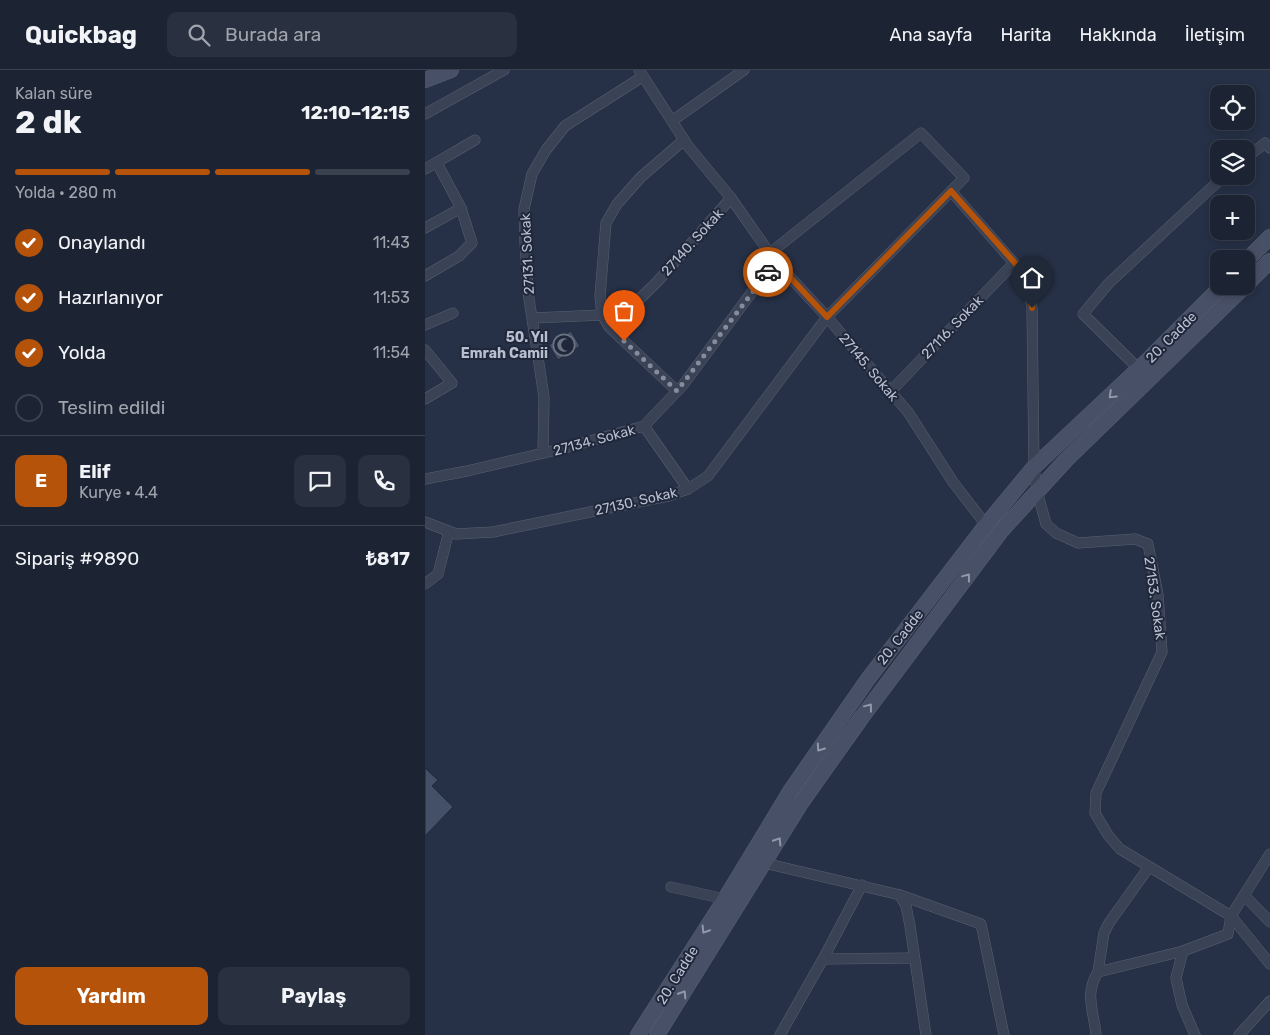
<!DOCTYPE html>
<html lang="tr">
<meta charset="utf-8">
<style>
body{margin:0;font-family:Rubik,sans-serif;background:#293040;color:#f1f3f6;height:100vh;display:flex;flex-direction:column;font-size:19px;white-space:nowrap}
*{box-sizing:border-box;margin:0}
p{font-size:16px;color:#a0a4ac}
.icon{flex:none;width:28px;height:28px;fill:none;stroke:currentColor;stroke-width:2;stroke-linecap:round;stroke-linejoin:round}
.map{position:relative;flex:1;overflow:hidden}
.drawer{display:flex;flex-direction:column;background:#1c2434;width:425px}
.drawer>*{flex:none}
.fabs{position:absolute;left:785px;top:15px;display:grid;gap:10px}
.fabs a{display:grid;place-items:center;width:45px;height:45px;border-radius:10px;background:#1c2434;box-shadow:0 2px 8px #0003,0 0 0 1px #3a414f;font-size:25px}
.pin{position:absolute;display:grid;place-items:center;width:42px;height:42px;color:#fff;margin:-51px -21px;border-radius:50% 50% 50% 0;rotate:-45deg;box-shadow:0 0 5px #0007}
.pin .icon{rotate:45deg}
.courier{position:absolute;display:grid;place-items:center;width:50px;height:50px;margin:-25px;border:4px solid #b45309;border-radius:50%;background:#fff;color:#222;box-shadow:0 1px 6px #0007}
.summary em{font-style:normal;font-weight:700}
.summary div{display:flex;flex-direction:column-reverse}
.summary{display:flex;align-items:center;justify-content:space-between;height:85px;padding:0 15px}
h1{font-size:32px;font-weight:700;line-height:38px}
.bar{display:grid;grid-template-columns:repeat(4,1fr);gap:8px 5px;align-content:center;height:60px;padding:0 15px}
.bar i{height:6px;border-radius:4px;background:#3a414f}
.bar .current{background:#b45309}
.bar p{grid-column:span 4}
.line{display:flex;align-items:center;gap:12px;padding:0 15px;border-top:1px solid #3a414f}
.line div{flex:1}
.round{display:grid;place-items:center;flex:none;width:52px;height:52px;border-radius:10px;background:#293040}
ol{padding:0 15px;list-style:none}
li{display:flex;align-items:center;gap:15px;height:55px}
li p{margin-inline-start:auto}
li .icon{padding:5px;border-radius:50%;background:#b45309;color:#fff;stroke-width:4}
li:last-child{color:#a0a4ac}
li i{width:28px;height:28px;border:2px solid #3a414f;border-radius:50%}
.primary-button{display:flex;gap:10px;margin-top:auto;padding:10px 15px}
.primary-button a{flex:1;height:58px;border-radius:10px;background:#b45309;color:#fff;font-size:20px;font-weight:700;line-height:58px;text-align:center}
.primary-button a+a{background:#293040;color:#f1f3f6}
header{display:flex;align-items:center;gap:30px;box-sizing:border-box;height:70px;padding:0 25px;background:#1c2434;border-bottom:1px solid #3a414f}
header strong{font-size:24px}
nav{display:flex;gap:28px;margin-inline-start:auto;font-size:18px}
.search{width:350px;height:45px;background:#293040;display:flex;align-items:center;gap:12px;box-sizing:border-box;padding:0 18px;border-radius:10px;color:#a0a4ac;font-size:19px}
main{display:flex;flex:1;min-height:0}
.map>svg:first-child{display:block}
</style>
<header>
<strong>Quickbag</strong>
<div class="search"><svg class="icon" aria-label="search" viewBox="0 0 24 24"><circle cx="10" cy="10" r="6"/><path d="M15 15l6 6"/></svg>Burada ara</div>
<nav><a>Ana sayfa</a><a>Harita</a><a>Hakkında</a><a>İletişim</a></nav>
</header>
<main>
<section class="drawer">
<div class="summary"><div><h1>2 dk</h1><p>Kalan süre</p></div><em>12:10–12:15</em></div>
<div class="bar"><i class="current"></i><i class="current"></i><i class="current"></i><i></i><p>Yolda · 280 m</p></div>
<ol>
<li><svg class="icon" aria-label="check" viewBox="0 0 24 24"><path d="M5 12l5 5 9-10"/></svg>Onaylandı<p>11:43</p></li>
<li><svg class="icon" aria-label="check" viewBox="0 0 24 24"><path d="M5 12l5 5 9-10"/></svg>Hazırlanıyor<p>11:53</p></li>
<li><svg class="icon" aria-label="check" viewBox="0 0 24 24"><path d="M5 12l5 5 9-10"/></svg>Yolda<p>11:54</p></li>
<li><i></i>Teslim edildi</li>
</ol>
<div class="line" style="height:90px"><b class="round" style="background:#b45309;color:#fff">E</b><div><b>Elif</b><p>Kurye · 4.4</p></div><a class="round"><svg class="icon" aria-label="chat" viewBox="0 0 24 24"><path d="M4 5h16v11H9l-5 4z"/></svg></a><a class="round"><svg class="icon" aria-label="phone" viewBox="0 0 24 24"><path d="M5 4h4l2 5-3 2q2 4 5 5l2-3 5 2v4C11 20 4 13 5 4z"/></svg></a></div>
<div class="line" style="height:65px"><div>Sipariş #9890</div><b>₺817</b></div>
<div class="primary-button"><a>Yardım</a><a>Paylaş</a></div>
</section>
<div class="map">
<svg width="845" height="965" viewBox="0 0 845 965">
<rect width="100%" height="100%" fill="#263046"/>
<!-- building -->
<g fill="#444f68" stroke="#21293c">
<polygon points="146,261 155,276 133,290 124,275"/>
<polygon points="0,698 13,710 7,716 28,737 0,766"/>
</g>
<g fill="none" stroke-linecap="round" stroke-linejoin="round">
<!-- street casing -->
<g stroke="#596072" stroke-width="11">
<g id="street">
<polyline points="214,0 263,76 306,128 350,191 402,247 483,342 528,412 561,455"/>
<polyline points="0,44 79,0"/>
<polyline points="247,51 319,0"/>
<polyline points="821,88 840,73 845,78"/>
<polyline points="0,99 50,70"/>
<polyline points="526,121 589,193 602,213 607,238 609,397 612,421 621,454 631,463 653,473 710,469 723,474 733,525 737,582 671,723 670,743 683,765 695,779 806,846 845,894"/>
<polyline points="0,158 36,138"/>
<polyline points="0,206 34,186 47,173 36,138 12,93"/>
<polyline points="108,248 177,245"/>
<polyline points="0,255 28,243"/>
<polyline points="185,258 232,212 306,128"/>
<polyline points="0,280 27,313 0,329"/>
<polyline points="714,299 658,244 684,213 799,106"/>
<polyline points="252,321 185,258 177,245 175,226 181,153 192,134 216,107 259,70"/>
<polyline points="465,322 589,193"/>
<polyline points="219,356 263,419"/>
<polyline points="118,383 119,327 103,222 100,172 99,139 107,104 121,80 140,56 217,7"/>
<polyline points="0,409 42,401 140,378 219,356 258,315 350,191"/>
<polyline points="0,452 31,464 68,462 243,426 263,419 283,406 402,247 539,108 496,63 345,183"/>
<polyline points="0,514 13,504 24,461"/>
<polyline points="339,793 475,825 481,836 485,856 501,965"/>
<polyline points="724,797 684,853 679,863 673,902 758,881"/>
<polyline points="246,817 300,829"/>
<polyline points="475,825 556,854 579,965"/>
<polyline points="819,825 845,852"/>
<polyline points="398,889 488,888"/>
<polyline points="355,965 398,889 437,815"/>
<path d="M671,965C669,941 659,924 673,902"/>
<polyline points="770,965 757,935 751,908 758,881 803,864 806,846 845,784"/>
<polyline points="814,965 845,931"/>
</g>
</g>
<!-- secondary casing -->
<g stroke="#596072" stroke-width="16">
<g id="secondary">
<polyline points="0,10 26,0"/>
<polyline points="821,191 845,167"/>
<polyline points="821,215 845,191"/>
<polyline points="213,965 300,829 366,720 443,609 561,455 609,397 725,288 797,216"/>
<polyline points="232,965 376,733 437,647 577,460 641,390 820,216"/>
</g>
</g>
<!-- street -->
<use href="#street" stroke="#3a4255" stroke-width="10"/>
<!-- secondary -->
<use href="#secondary" stroke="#485068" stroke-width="15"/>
</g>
<!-- one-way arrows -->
<defs><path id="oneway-chevron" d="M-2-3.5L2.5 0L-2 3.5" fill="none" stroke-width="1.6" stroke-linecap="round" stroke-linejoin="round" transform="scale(1.25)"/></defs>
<g stroke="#9198aa">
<use href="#oneway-chevron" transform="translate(687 325) rotate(136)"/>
<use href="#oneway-chevron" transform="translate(542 507) rotate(-53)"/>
<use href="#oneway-chevron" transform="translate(444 637) rotate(-53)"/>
<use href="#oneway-chevron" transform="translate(395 678) rotate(125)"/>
<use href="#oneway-chevron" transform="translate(353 771) rotate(-58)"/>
<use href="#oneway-chevron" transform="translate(280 860) rotate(122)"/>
<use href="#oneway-chevron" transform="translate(258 924) rotate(-58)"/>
</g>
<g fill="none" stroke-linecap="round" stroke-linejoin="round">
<!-- done -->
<polyline stroke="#858c9e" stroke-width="5" stroke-dasharray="0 9" points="199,271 252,321 343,202"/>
<!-- route -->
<polyline stroke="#b45309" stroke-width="6" points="343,202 350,191 402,247 526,121 590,193 602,213 607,238"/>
</g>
<!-- icons -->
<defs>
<g id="mosque-ring" transform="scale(1.125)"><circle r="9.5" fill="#1f273b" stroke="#6b7280" stroke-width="1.5"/><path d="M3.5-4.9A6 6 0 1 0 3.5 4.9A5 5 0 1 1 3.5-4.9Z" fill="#6b7280"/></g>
</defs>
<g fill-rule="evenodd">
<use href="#mosque-ring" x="139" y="275"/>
</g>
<g text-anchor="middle" stroke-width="4" stroke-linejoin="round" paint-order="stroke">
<!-- street labels -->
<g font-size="14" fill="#b8bece" stroke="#1f273b">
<text transform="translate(267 172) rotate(-48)" y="5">27140. Sokak</text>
<text transform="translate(102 184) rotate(-93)" y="5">27131. Sokak</text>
<text transform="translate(527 257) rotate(-46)" y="5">27116. Sokak</text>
<text transform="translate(746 267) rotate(-45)" y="5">20. Cadde</text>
<text transform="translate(444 297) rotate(50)" y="5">27145. Sokak</text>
<text transform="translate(169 370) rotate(-15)" y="5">27134. Sokak</text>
<text transform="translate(211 431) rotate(-13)" y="5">27130. Sokak</text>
<text transform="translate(730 528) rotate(82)" y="5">27153. Sokak</text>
<text transform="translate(475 567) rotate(-52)" y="5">20. Cadde</text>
<text transform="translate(252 905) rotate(-58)" y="5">20. Cadde</text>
</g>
<!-- poi labels -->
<g font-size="14" font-weight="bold" fill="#b8bece" stroke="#1f273b" text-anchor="end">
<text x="123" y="272">50. Yıl<tspan x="123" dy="16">Emrah Camii</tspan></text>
</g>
</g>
</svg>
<div class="fabs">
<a><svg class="icon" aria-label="locate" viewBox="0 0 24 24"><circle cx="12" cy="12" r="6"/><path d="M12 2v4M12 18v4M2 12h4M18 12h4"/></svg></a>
<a><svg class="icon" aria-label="layers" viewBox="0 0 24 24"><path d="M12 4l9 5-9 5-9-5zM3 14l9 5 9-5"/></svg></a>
<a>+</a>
<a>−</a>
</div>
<div class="pin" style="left:199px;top:271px;background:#ea580c"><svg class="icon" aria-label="bag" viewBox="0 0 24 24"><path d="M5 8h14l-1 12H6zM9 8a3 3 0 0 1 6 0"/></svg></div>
<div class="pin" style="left:607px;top:238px;background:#1f2937"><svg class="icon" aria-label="home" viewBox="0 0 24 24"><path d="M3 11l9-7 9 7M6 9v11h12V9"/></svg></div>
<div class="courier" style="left:343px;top:202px"><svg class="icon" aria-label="car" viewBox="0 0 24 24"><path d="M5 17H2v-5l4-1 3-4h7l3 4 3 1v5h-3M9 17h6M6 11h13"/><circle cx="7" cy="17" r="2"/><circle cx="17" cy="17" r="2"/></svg></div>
</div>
</main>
